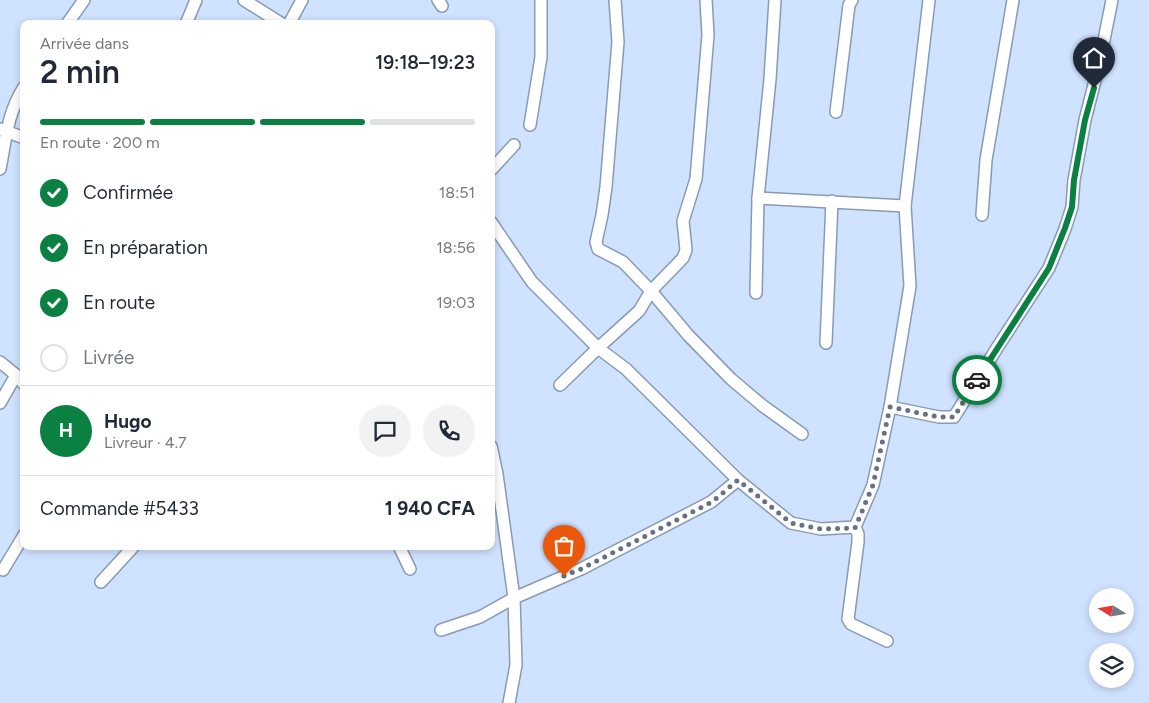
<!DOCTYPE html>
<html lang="fr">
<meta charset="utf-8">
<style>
body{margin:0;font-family:Figtree,sans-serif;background:#f2f2f3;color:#1f2937;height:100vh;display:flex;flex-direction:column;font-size:19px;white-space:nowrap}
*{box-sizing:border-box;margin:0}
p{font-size:16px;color:#747a83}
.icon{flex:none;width:28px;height:28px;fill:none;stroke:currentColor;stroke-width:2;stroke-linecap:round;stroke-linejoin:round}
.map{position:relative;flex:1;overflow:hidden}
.sheet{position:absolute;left:20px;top:20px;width:475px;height:530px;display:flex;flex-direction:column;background:#fff;border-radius:10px;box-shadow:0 2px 8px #0003}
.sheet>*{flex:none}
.needle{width:32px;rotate:281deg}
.fabs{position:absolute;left:1089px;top:588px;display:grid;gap:10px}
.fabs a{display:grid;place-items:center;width:45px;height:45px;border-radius:50%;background:#fff;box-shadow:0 2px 8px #0003;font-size:25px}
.pin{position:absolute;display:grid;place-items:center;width:42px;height:42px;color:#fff;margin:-51px -21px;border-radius:50% 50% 50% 0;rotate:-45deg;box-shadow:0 0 5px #0007}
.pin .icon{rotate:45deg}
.courier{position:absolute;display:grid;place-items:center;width:50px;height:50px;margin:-25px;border:4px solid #0b8043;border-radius:50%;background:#fff;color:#222;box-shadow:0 1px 6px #0007}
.headline em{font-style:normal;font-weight:600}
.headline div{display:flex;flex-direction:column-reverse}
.headline{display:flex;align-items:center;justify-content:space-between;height:85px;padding:0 20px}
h1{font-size:32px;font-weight:600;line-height:38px}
.bar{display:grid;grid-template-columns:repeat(4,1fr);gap:8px 5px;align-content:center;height:60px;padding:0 20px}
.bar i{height:6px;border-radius:4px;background:#e0e1e3}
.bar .current{background:#0b8043}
.bar p{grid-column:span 4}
.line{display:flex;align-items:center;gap:12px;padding:0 20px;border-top:1px solid #e0e1e3}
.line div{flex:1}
.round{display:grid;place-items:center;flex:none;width:52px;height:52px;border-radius:26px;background:#f2f2f3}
ol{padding:0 20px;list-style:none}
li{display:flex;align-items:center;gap:15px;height:55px}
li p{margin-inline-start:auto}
li .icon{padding:5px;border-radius:50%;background:#0b8043;color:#fff;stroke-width:4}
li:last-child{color:#747a83}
li i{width:28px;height:28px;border:2px solid #e0e1e3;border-radius:50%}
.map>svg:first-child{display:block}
</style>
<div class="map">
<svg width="1149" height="703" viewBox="0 0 1149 703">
<rect width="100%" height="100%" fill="#cfe2ff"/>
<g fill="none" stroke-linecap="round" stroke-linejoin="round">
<!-- street casing -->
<g stroke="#889ab5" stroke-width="14">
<g id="street">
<polyline points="244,0 282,24"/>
<polyline points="438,0 442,6"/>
<polyline points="615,0 618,42 606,187 602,215 596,242 598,249 623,262 651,291 688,335 731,379 763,406 802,434"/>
<polyline points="67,24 84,0"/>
<polyline points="186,24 196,0"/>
<polyline points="289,24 302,0"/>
<polyline points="836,112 849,5 852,0"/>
<polyline points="530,125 541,57 541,0"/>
<polyline points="0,129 24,138"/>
<path d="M0,169C6,139 7,114 24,87"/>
<polyline points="491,170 514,145"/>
<polyline points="758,198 905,206"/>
<polyline points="982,215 986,160 1013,0"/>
<polyline points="491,222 532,282 598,348 626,369 738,480 791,523 821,529 855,527"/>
<polyline points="756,293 758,198 770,79 775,0"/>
<polyline points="826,343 832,201"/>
<polyline points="0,362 16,375 24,384"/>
<polyline points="560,385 598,348 639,311 651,291 683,258 686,250 683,221 696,179 708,35 706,0"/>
<polyline points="0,403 16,375"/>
<polyline points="890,407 939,417 954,417 997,348 1049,268 1065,229 1072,207 1074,180 1085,120 1099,65 1112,0"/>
<polyline points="491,446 497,474 514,598 516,665 509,703"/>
<polyline points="399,546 410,569"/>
<polyline points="3,570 24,535"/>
<polyline points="101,582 134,546"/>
<polyline points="441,630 480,617 514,598 581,569 711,502 738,480"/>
<polyline points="887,641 851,624 848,619 858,542 858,534 855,527 873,485 890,407 910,286 905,206 929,0"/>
</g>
</g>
<!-- street -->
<use href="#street" stroke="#fff" stroke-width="11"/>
</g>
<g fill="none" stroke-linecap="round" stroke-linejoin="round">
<!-- done -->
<polyline stroke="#667283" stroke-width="5" stroke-dasharray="0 9" points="564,576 581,569 712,502 738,480 791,523 821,529 855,528 873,485 890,407 939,417 954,417 977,380"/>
<!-- route -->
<polyline stroke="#0b8043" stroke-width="6" points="977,380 1049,268 1065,228 1072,207 1074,180 1085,120 1094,88"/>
</g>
</svg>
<div class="fabs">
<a><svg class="needle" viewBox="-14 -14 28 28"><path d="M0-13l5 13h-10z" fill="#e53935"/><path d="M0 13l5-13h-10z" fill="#747a83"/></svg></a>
<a><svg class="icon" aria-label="layers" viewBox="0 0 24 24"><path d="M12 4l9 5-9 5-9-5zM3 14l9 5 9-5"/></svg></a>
</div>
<div class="pin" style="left:564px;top:576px;background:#ea580c"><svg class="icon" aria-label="bag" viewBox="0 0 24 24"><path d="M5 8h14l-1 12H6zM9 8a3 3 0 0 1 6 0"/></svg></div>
<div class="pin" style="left:1094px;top:88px;background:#1f2937"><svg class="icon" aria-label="home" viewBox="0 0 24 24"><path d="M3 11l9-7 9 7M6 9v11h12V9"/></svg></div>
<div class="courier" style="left:977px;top:380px"><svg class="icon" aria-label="car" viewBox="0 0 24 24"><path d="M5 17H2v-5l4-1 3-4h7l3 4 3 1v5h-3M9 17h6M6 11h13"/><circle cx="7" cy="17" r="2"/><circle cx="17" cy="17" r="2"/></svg></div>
<section class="sheet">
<div class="headline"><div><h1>2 min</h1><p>Arrivée dans</p></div><em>19:18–19:23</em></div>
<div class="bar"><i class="current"></i><i class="current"></i><i class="current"></i><i></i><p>En route · 200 m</p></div>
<ol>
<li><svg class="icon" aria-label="check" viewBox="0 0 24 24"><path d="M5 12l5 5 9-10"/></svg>Confirmée<p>18:51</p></li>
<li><svg class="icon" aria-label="check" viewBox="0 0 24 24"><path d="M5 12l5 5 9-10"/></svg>En préparation<p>18:56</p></li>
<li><svg class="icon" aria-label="check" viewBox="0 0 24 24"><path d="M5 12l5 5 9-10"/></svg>En route<p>19:03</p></li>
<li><i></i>Livrée</li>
</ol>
<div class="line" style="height:90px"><b class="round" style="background:#0b8043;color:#fff">H</b><div><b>Hugo</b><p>Livreur · 4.7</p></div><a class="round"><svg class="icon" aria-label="chat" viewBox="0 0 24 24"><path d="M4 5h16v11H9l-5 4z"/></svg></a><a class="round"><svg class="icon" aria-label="phone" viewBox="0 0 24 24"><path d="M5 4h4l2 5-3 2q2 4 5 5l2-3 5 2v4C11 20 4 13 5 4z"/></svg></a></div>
<div class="line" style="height:65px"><div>Commande #5433</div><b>1 940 CFA</b></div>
</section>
</div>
